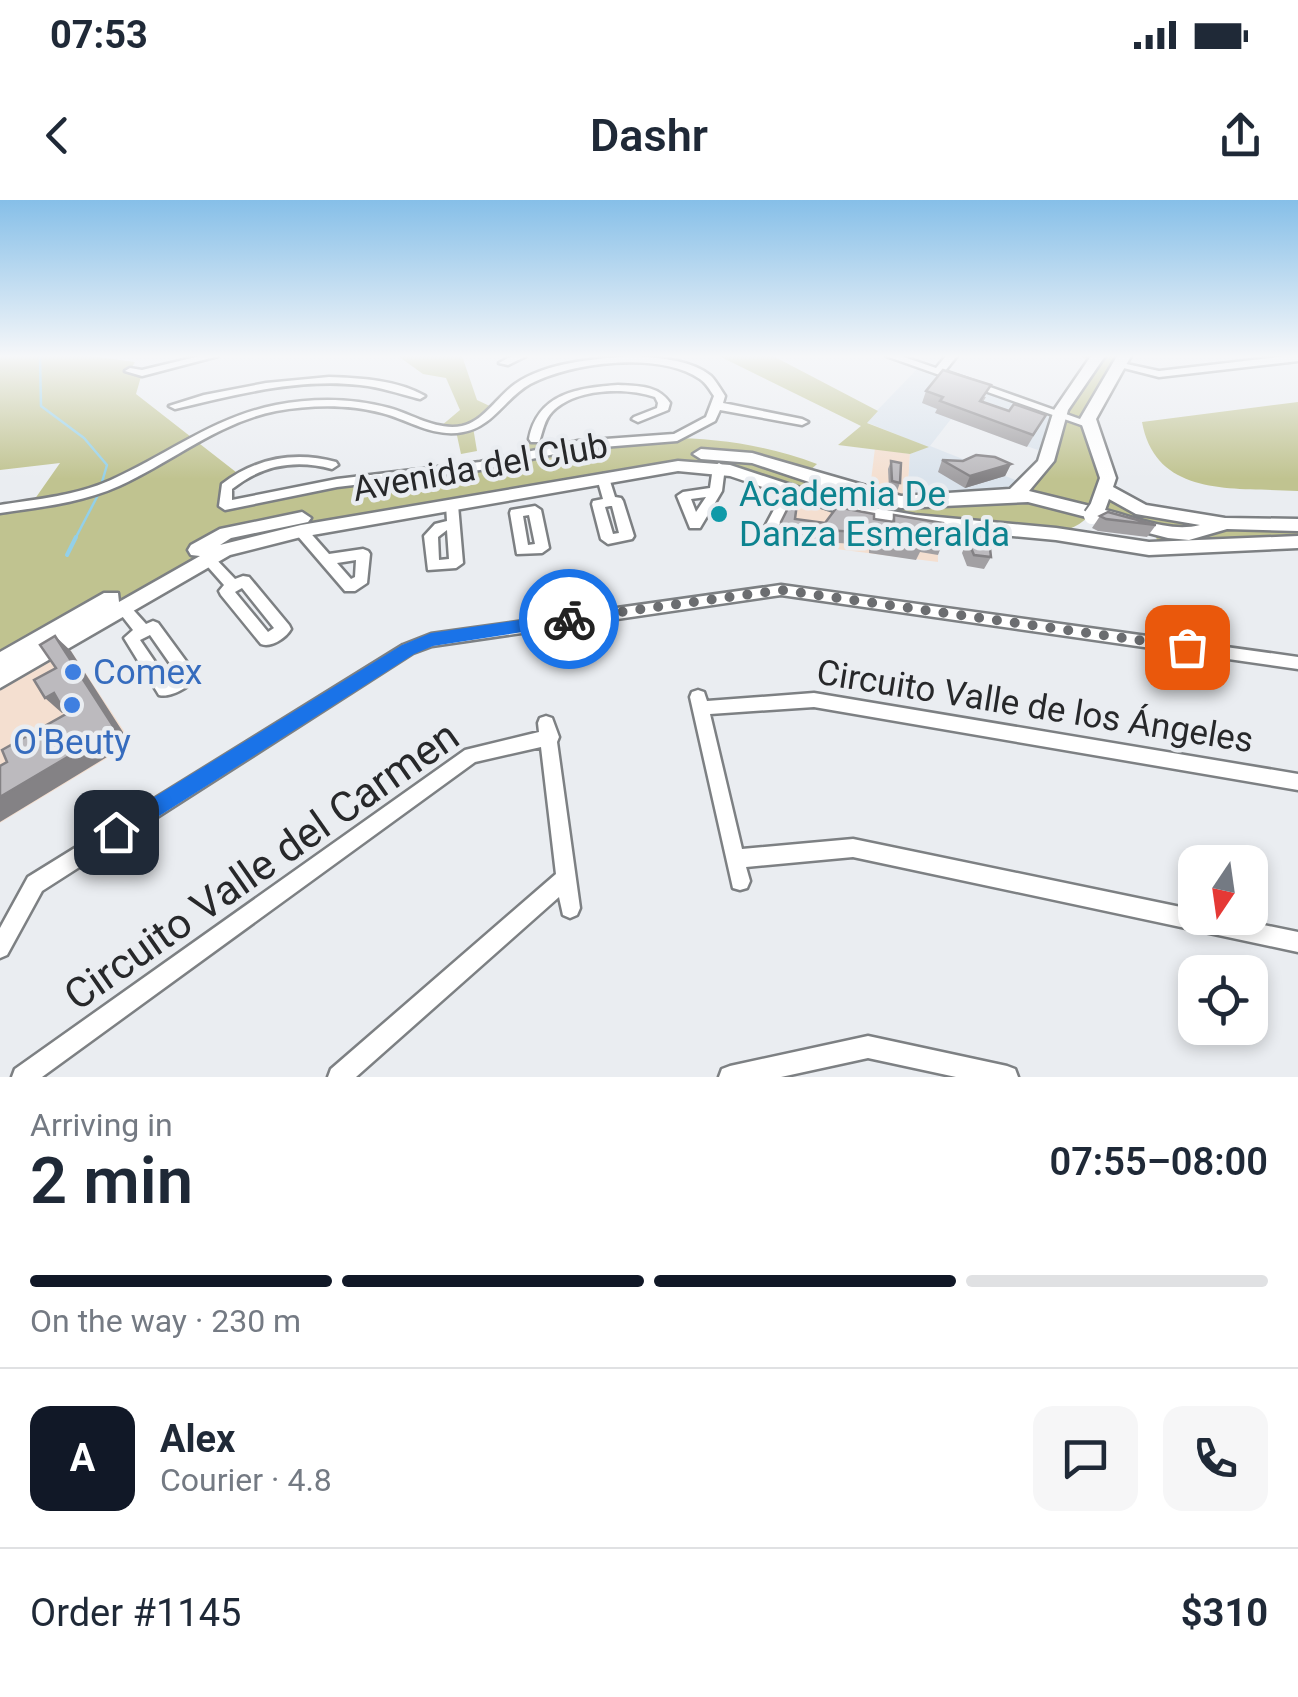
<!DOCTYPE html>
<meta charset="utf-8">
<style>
body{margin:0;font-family:Roboto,sans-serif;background:#f6f6f7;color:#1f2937;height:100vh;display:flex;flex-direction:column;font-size:38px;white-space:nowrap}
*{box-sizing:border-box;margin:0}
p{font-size:32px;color:#747a83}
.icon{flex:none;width:55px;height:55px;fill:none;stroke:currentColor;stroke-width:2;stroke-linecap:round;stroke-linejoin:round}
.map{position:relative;height:877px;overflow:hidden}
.panel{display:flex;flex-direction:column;background:#fff;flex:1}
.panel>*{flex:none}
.needle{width:65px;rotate:193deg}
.controls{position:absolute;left:1178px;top:645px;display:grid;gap:20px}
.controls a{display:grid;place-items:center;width:90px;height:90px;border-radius:20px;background:#fff;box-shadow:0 5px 15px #0003;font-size:50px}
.pin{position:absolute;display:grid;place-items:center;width:85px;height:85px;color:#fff;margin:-42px;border-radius:20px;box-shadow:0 5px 15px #0006}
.courier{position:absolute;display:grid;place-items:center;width:100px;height:100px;margin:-50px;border:8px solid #1a73e8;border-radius:50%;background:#fff;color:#222;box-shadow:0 2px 12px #0007}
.overview em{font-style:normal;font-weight:600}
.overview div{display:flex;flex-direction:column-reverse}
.overview{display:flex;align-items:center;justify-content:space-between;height:170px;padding:0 30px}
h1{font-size:65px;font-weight:600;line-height:75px}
.bar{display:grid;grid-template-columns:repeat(4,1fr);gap:15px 10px;align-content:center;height:120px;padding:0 30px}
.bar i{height:12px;border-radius:8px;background:#e0e1e3}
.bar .selected{background:#111827}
.bar p{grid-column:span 4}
.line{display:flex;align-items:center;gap:25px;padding:0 30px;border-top:2px solid #e0e1e3}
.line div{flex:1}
.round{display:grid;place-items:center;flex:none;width:105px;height:105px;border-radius:20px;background:#f6f6f7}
.status{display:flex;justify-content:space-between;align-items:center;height:70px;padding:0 50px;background:#fff;direction:ltr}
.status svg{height:28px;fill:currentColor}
header{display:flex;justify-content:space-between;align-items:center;height:130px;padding:0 30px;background:#fff;font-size:45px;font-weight:600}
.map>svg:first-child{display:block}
</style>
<div class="status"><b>07:53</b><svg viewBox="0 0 49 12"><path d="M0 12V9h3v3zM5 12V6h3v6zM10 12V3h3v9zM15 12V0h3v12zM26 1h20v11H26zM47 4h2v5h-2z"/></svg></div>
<header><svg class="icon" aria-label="back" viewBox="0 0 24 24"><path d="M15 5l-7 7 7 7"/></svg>Dashr<svg class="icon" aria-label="share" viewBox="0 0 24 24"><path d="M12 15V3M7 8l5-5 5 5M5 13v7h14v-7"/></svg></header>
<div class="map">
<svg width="1298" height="877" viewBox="0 0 1298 877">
<rect width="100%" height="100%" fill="#eaedf1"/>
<!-- commercial -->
<g fill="#f4dfd0">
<polygon points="875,248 910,254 907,302 869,297"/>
<polygon points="791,289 937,323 938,362 766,340"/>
<polygon points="65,442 132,543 0,623 0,479"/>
</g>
<!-- built -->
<polygon fill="#dae3ec" points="920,166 1059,214 1052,255 951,219 930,246 1028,285 907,302 910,254 927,247 866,222"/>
<!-- green -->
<g fill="#c0c390">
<path d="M0,156H90L135,162L130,171L142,173L136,194L241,276L227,287L226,306L337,283L441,273L528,255L526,247L535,239L546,240L554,249C643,233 732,232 817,264L805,275C854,299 911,305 964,303C988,301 1009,292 1033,297L1025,290L1052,255L1059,214L1094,162L1079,156H1124L1088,219L1110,292C1169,324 1232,324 1298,325V342L1238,341L1162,349L1151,328L1098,313L1096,309C1087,320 1073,330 1058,332C1029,338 893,321 861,312C798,295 745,264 678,266L301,331L224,350L7,474L0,467V309L32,303L60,263L0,270Z"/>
<polygon points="398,156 462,156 477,200 496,209 473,227 477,251 461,254 456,231 441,226 460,210 446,178 423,174"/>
<polygon points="719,156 773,156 878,211 867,223 929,247 910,254 838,245 861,226"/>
<path d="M1298,202V291C1236,287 1156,299 1142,222Z"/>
</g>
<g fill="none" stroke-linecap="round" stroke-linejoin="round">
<!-- stream-far1 -->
<g stroke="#93d0e9" stroke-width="2.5">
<polyline points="40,156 41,206 84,238 107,265 102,282"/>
<polyline points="75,339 98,295"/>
</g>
<!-- stream -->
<polyline stroke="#93d0e9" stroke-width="4" points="67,355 76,337"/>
<!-- minor casing -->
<g stroke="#7d8083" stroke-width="5">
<g id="minor">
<polygon points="200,156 218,156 142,176 125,171 130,168 142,170"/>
<polygon points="512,156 526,156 508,165 499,163"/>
<path d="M632,156C658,158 690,159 711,176C716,181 721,190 725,196L723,203L802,219L808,222L802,225L720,210L715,221L677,241L578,249L480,270L337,287L225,310L219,306L222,284C256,258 295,251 336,262L338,265L332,269C295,259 262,265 232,289V300L337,279L480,262L578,241L674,234L706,217L714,196C710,190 706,183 700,179C659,151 572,162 530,184C505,198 493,227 463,232C434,238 409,220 382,213C348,204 311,205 276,211C217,223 172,262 119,286C81,303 40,307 0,313V305C38,299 75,296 111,280C167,255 214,217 276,205C313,198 352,198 389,208C412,214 436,231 462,226C484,221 497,197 515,184C547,162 594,159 632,156Z"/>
<polygon points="886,156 901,156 936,168 946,156 957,156 945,171 1094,224 1088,227 1084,226"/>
<polygon points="1287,156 1298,156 1298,161 1159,177 1112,165 1117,162 1159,171"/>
<path d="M329,177C361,178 398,180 425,196L420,199C400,194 381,187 360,185C297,178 235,195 175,209L169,206L204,195L266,183Z"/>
<path d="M618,185C638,186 658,185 670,203L668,210L638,222L632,219L634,217L657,208L658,203L655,197C626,187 575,188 552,212C544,220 543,231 539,242H531L529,239C538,193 578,188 618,185Z"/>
<path d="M719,263L725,267L722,291L700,328H690L677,296L683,292L710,288L713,267ZM706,297L696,312L691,299Z"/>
<path d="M603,274L609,278L615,297L621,298L623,301L634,336L632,339L608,344L601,339L592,304L593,301L603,299L597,278ZM610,306H612L619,333L613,334L605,307Z"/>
<polygon points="791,285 797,289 775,334 773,337 763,337 761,334 785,289"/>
<path d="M452,301L458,305L463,363L456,368L428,370L424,336L435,324L447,321L446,305ZM447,330L449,359L439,360L438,337Z"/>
<path d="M535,306L541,310L549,348L542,353L517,354L510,313L511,310ZM529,315L535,344L528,345L523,316Z"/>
<path d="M301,326L306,328L329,354L363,349L368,351L370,354L367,383L355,391H345L296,334L294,331ZM356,360L355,377L351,379L337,363Z"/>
<path d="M208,354L213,356L235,379L243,376L249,377L289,425L291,429C286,438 271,448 261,444L221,395L219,391L224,385L201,359ZM242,388L274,428L268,432L235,392Z"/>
<polygon points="781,385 1298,457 1298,469 781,395 432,446 413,453 42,691 7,755 0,758 0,728 28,677 403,445 431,434"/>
<path d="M122,401L127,403L146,424L153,421L158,423L194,472L196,477C190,487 171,498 159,495L124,438L133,430L115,407ZM150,435L178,475L168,481L140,440Z"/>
<polygon points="698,490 704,492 707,501 814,493 1298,574 1298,590 814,507 710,514 742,649 853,639 1195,710 1195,718 1229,718 1298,732 1298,752 853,657 746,667 750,681 747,688 740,690 733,688 690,497 692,492"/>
<polygon points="546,516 552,518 559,537 557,542 580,708 577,715 570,718 563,715 559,697 356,877 328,877 331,869 556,674 541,547 475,562 42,877 12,877 15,869 465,550 539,532 538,523 540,518"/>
<polygon points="868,836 1007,866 1015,869 1018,877 956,877 868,858 781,877 719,877 722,869 730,866"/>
</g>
</g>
<!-- tertiary casing -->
<g stroke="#7d8083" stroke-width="5">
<g id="tertiary">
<path d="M1091,156H1105L1068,210L1054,261L1029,291L1090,306L1100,278L1080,219L1117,156H1131L1096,219L1116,278L1113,287L1146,305L1225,318L1298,319V331L1227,329L1189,340L1168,338L1028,302L901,308L845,294L752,263L701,259L693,254L701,249L752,253L901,296L1010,289L1038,261L1054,210ZM1109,299L1136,314L1200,325C1170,333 1134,317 1105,310Z"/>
<polygon points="678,261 730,265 846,303 915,315 1056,328 1149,342 1298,336 1298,348 1149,355 1056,340 915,327 843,314 730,276 678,271 301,337 230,355 0,488 0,452 104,393 118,393 119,402 200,356 191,355 188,350 191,345 220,329 302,312 311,318 308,322 231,338 220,345 301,325"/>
</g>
</g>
<!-- minor -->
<use href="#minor" fill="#fff" fill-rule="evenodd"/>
<!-- tertiary -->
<use href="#tertiary" fill="#fff" fill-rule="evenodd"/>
<!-- tertiary-bridge casing -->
<g stroke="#7d8083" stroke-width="20" stroke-linecap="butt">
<polyline id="tertiary-bridge" points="1092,316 1097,309"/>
</g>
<!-- tertiary-bridge -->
<use href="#tertiary-bridge" stroke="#fff" stroke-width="16"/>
</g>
<!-- wall -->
<g fill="#a2a0a3">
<polygon points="926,191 986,197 983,202 1009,211 1046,215 1027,247 935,213 937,209 922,203"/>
<polygon points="942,260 1011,264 1005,276 965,288 938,272"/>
<polygon points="891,261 900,283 897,291 889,289 888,269"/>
<polygon points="894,315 943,342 938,355 920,352 916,360 869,353 869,337 854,344 823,342 821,347 778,341 781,322 795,319 825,323 892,321"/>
<polygon points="1100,316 1156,325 1147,337 1098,331 1092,328"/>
<polygon points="965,329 988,331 991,357 984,369 967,366 962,353 965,346 959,341"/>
</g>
<!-- shaded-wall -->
<g fill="#848285">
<polygon points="1011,264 1005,276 965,288 970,276"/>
<polygon points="873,325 869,337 854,344 858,332"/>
<polygon points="55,436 71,451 130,543 0,622 0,597 115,529"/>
<polygon points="54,493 71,508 62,513 45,498"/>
</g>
<!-- building -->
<g fill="#bcbabe" stroke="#848285" stroke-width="2.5">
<polygon points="943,170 991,185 980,201 1009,211 1014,204 1046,215 1033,235 940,201 943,197 926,191"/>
<polygon points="976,255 995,257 1011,264 970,276 942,260 963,261"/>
<polygon points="891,261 901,263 900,283 892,281"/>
<polygon points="791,302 797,303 795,319 825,323 837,307 874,314 874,319 894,322 894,315 943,323 943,342 921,340 922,347 873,341 873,325 858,332 825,330 824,335 781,329 781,322"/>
<polygon points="1108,312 1156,325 1106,319 1100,316"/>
<polygon points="965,329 988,331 991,357 974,355 968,341 975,337"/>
<polygon points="55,436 115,529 0,597 0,566 7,562 2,550 66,514 54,493 45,498 34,480 56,468 40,445"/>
</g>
<!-- sky -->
<linearGradient id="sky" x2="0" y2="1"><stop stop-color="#86bfe8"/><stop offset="0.56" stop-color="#f6f7f9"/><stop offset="1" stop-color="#f6f7f9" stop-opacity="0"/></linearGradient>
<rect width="1298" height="279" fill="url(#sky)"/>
<!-- route -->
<polygon fill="#1a73e8" points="569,413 574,415 574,424 433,446 414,454 123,639 109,639 109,625 402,445 431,433"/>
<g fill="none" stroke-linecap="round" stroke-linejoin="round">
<!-- done -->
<polyline stroke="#6b6d70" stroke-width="10" stroke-dasharray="0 18" points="569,419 781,390 1187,447"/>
</g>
<!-- markers -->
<circle fill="#0f9aa8" stroke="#eaedf1" stroke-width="4" cx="719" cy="314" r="10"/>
<g fill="#3f7fe0" stroke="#eaedf1" stroke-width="4">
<circle cx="73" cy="472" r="10"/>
<circle cx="72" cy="505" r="10"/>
</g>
<g text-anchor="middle" stroke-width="9" stroke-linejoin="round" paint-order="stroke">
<!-- street labels -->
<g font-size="35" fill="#27282a" stroke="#eaedf1">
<text transform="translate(480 267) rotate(-10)" y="12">Avenida del Club</text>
<text transform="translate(1035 506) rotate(9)" y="12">Circuito Valle de los Ángeles</text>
</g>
<!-- culture labels -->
<g font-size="35" fill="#0d838f" stroke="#eaedf1" text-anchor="start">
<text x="739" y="306">Academia De<tspan x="739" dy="40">Danza Esmeralda</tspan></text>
</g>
<!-- shop labels -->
<g font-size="35" fill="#366cbe" stroke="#eaedf1" text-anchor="start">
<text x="93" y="484">Comex</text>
<text x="72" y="554" text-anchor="middle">O'Beuty</text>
</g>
<!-- near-street labels -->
<g font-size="42" fill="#27282a" stroke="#eaedf1">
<text transform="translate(261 665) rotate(-35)" y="15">Circuito Valle del Carmen</text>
</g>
</g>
</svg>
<div class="controls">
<a><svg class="needle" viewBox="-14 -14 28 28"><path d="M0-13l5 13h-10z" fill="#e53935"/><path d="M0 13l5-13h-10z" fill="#747a83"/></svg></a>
<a><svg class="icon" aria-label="locate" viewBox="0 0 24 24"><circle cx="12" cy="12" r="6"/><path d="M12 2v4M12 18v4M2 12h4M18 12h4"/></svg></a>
</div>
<div class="pin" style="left:1187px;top:447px;background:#ea580c"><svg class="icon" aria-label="bag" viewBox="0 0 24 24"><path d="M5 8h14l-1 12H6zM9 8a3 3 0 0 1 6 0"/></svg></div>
<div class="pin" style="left:116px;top:632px;background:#1f2937"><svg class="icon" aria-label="home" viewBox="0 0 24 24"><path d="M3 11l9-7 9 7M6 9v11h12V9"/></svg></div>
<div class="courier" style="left:569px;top:419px"><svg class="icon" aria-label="bike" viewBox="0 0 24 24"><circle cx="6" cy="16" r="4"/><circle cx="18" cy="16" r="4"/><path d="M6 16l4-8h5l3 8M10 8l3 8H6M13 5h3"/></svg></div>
</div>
<section class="panel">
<div class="overview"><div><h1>2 min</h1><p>Arriving in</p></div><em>07:55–08:00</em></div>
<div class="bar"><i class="selected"></i><i class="selected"></i><i class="selected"></i><i></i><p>On the way · 230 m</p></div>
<div class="line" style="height:180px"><b class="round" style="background:#111827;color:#fff">A</b><div><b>Alex</b><p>Courier · 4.8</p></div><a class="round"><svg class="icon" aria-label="chat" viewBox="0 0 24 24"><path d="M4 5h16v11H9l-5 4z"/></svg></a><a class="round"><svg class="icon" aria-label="phone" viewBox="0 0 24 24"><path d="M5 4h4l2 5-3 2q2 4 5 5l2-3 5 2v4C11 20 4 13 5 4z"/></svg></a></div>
<div class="line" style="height:130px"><div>Order #1145</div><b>$310</b></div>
</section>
